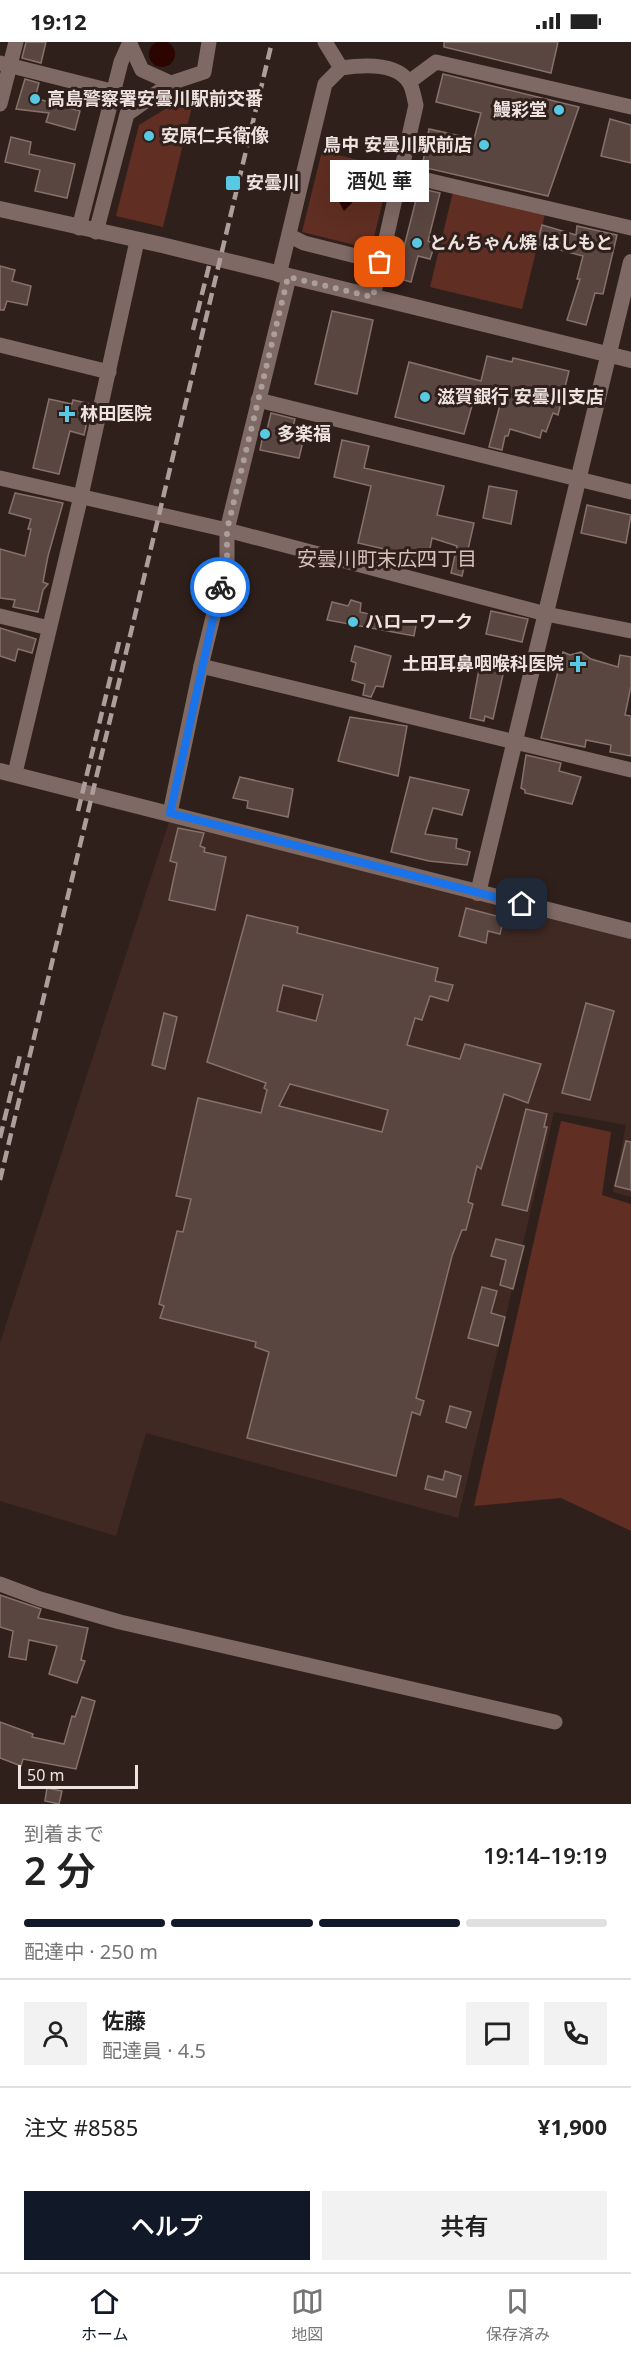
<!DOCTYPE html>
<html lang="ja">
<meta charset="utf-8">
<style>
body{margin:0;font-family:"Noto Sans","Noto Sans JP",sans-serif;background:#f2f2f2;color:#222;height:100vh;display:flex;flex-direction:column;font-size:22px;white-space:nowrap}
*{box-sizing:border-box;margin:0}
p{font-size:20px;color:#767676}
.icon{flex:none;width:33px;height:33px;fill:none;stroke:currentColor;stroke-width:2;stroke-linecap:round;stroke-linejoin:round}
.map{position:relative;height:1762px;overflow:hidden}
.side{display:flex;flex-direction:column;background:#fff;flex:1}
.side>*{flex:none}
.scale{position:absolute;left:18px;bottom:15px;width:120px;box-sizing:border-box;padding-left:6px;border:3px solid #efe3e0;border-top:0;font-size:16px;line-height:21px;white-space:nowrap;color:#efe3e0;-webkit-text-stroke:4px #30201b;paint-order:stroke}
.pin{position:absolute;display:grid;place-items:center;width:51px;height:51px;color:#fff;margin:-26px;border-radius:12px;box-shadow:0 3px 9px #0006}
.courier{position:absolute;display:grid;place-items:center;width:60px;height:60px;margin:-30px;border:4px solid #1a73e8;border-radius:50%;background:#fff;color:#222;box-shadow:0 2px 8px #0007}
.bubble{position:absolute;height:42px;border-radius:0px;background:#fff;box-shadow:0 6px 24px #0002;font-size:20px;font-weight:600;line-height:42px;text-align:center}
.head em{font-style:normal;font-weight:600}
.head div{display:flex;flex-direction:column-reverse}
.head{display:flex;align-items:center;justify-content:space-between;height:102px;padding:0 24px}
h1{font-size:39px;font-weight:600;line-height:45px}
.bar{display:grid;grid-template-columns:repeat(4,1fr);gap:9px 6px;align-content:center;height:72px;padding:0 24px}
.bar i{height:8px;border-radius:4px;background:#e0e0e0}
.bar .active{background:#111827}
.bar p{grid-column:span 4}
.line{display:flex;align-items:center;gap:15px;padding:0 24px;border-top:2px solid #e0e0e0}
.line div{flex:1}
.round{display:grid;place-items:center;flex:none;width:63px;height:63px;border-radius:0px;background:#f2f2f2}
.primary-button{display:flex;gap:12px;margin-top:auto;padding:12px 24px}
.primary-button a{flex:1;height:69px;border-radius:0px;background:#111827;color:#fff;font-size:24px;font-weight:600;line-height:69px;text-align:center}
.primary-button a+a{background:#f2f2f2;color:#222}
.status{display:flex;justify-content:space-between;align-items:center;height:42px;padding:0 30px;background:#fff;direction:ltr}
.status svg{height:16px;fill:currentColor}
.tab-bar{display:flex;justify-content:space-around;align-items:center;height:84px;border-top:2px solid #e0e0e0;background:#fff;font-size:16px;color:#767676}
.tab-bar a{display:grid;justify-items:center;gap:3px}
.tab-bar .active{color:#111827}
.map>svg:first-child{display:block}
</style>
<div class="status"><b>19:12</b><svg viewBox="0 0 49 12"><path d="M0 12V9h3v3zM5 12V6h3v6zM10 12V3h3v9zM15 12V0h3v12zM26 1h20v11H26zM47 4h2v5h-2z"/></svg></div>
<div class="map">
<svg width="631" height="1762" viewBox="0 0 631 1762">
<rect width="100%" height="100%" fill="#30201b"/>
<!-- built -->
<polygon fill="#402923" points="169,780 631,897 631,1155 613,1150 626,1083 554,1070 458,1476 146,1391 116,1494 0,1459 0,1301"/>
<!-- green -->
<g fill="#602e22">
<polygon points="196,48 163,185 116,174 139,83"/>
<polygon points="322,109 391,126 371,207 302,190"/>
<polygon points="453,150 545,172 522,267 430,245"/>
<polygon points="561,1079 611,1090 602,1153 631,1162 631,1489 561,1456 474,1464"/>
</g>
<!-- water -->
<g fill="#2c0400">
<circle cx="162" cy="12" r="13"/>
<polygon points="353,146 352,161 344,169 336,154"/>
</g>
<!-- building -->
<g fill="#5a4641" stroke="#86716b" stroke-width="1.5" fill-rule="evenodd">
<polygon points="26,0 46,0 41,21 22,16"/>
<polygon points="444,0 558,0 551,31 444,5"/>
<polygon points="443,32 579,65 548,154 422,125 429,87 474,97 481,71 436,60"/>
<polygon points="25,37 39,41 35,56 80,69 75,88 46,80 49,71 16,67"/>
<polygon points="610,77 631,83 631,121 601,114"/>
<polygon points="11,95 31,100 29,112 75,122 67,156 35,149 40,128 5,120"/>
<polygon points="419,146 440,151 428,199 435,202 430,217 418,214 411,240 393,235 399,213 402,213"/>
<polygon points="542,183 576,193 577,184 617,193 603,252 595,251 586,283 567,278 580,237 577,237 583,214 537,202"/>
<polygon points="0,224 15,228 12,239 31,244 27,263 7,259 4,268 0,268"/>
<polygon points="332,269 373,278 357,352 315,342"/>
<polygon points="487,314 512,320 513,316 569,329 558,373 553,371 546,390 542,388 540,396 510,387 508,394 505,394 502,408 489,405 501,359 475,353 464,392 395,375 409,320 481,339"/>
<polygon points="49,357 72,362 73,358 91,362 84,393 70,389 59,432 33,426"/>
<polygon points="271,371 295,377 291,393 304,395 299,416 260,408 264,388 267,388"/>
<polygon points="342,398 369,404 364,426 444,444 437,473 474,481 462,534 451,531 457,504 432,496 428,517 358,501 371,444 334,435"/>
<polygon points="489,444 517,449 511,482 483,476"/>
<polygon points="15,451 63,461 48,514 43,540 48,542 43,548 38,570 13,565 15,558 0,556 0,507 25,514 31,487 28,487 31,477 9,471"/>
<polygon points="587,463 631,473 626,501 581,491"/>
<polygon points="351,558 361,561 360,570 416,583 414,594 327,578 332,560 348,564"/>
<polygon points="491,569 528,577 522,600 486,592"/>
<polygon points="0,586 36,597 32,611 18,607 15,619 0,614"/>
<polygon points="355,604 391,614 383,645 376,644 371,655 363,653 365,642 352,638 356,621 351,619"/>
<polygon points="563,610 570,613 581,610 591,617 618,625 620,613 631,615 631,644 625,673 631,674 631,714 610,710 611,703 586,698 585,705 541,696"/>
<polygon points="480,622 504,628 493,677 485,674 484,679 470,676"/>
<polygon points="350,675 407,684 398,734 338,719"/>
<polygon points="526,713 561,721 559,729 581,735 572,762 525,751 525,748 521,746"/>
<polygon points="240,735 293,747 288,775 247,766 248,759 233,756"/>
<polygon points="410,735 469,748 462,773 433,766 425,792 457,797 456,806 470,810 467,823 429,819 391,810"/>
<polygon points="178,786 204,791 200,804 205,806 204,810 226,815 215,868 169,858 177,821 170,819"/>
<polygon points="466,866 504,876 500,892 488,889 486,901 459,894"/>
<path d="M247,873L298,885L297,891L438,926L435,939L453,943L448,959L430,954L422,978L415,976L407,1003L460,1017L465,1002L541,1022L528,1061L504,1052L481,1127L477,1124L468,1160L473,1162L466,1188H462L452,1214L416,1356L424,1359L420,1373L412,1370L396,1434L247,1396L269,1310L255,1305L256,1300L160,1276L164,1264L159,1262L177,1189L183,1190L191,1157L176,1154L198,1056L261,1071L267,1048L264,1046L266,1041L207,1020ZM283,943L323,953L316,979L277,969ZM290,1042L388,1068L382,1090L279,1064Z"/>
<polygon points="586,961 614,969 590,1058 562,1051"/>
<polygon points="164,971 177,975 165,1027 152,1023"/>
<polygon points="526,1067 547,1072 544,1085 547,1085 527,1169 502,1163"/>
<polygon points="626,1099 631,1100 631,1148 615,1144"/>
<polygon points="496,1197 524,1204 513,1247 500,1243 506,1218 491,1214"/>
<polygon points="482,1245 497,1249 491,1271 505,1275 498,1304 468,1296"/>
<polygon points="450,1364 471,1370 466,1386 446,1380"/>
<polygon points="445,1429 461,1434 456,1455 425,1447 428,1434 443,1438"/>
<polygon points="0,1553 41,1567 38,1576 88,1586 81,1618 85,1619 77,1641 49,1632 57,1604 29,1598 26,1618 9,1615 13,1589 0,1585"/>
<polygon points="82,1655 95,1659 76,1727 23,1717 21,1724 0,1716 0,1680 33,1692 32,1695 64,1702 72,1674 75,1675"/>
<polygon points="47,1746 62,1749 59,1762 45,1759"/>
</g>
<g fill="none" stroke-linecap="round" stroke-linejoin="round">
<!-- minor -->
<g stroke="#7e6964" stroke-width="15">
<polyline points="325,0 341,26"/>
<polyline points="130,2 142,28 171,41 204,30 209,0"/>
<polyline points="0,21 115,50"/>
<polyline points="409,40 436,20 631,65"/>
<polyline points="0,62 16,0"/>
<polyline points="401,132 631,186"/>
<polyline points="79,186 121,20 130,0"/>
<polyline points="96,190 127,72 171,41"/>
<polyline points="290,194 304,201 380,220"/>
<path d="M279,233L325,42L341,26C361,23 396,20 409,40C413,46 414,56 416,63L373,255"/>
<polyline points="0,303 109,330"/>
<polyline points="258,358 631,450"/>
<polyline points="0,436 227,488 546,572 631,589"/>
<polyline points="0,574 49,586"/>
<polyline points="201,624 631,728"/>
<polyline points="15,731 81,454 137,199"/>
<polyline points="170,771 201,624 227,518 227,488 289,235"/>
<polyline points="0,1542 40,1557 120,1580 555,1680"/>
</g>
<!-- tertiary -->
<g stroke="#7e6964" stroke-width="16">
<polyline points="0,167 162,203 631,318"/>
<polyline points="0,729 631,889"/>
<polyline points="478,851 631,220"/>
</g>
<!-- rail -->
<g stroke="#ac9e9b" stroke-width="4.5" stroke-dasharray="12 6" stroke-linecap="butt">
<polyline points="193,288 209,224"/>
<polyline points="78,769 119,600"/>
<polyline points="0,1096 21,1009"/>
<polyline points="0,1138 272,0"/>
</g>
</g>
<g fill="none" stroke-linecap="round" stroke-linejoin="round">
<!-- done -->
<polyline stroke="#ac9f9b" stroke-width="6" stroke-dasharray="0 10.8" points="220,545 227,518 227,488 288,235 373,255 380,220"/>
<!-- route -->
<polyline stroke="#1a73e8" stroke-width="8" points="220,545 170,771 522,862"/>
</g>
<!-- markers -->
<g fill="#57c9e2" stroke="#30201b" stroke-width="2">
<circle cx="35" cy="57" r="6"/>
<circle cx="559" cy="68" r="6"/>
<circle cx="149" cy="94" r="6"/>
<circle cx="484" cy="103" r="6"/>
<rect x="225" y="133" width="16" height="16" rx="3"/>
<circle cx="417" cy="201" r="6"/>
<circle cx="425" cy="355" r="6"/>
<path d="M64 363h6v6h6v6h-6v6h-6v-6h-6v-6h6z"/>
<circle cx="265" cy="392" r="6"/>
<circle cx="353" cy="580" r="6"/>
<path d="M575 613h6v6h6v6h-6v6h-6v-6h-6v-6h6z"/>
</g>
<g text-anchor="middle" stroke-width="6" stroke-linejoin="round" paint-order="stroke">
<!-- poi labels -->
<g font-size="18" font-weight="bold" fill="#efe3e0" stroke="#30201b" text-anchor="start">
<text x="47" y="63">高島警察署安曇川駅前交番</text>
<text x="547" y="74" text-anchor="end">鰻彩堂</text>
<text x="161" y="100">安原仁兵衛像</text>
<text x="472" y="109" text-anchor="end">鳥中 安曇川駅前店</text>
<text x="246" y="147">安曇川</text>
<text x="429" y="207">とんちゃん焼 はしもと</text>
<text x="437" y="361">滋賀銀行 安曇川支店</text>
<text x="80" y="378">林田医院</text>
<text x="277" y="398">多楽福</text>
<text x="365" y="586">ハローワーク</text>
<text x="564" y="628" text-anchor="end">土田耳鼻咽喉科医院</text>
</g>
<!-- neighbourhood labels -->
<g font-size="20" fill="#d8c1bb" stroke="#30201b">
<text x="387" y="524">安曇川町末広四丁目</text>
</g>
</g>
</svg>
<div class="scale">50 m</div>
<div class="pin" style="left:380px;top:220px;background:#ea580c"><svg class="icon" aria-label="bag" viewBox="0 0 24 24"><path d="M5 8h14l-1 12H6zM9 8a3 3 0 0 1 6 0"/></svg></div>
<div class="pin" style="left:522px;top:862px;background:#1f2937"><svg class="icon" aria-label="home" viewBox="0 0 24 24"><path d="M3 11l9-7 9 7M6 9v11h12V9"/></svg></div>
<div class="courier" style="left:220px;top:545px"><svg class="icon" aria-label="bike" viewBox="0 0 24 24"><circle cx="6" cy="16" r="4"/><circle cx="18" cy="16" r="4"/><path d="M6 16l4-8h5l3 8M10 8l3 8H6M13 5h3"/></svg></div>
<div class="bubble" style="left:330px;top:118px;width:99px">酒処 華</div>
</div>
<section class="side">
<div class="head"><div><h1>2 分</h1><p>到着まで</p></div><em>19:14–19:19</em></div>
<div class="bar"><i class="active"></i><i class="active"></i><i class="active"></i><i></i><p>配達中 · 250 m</p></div>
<div class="line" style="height:108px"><a class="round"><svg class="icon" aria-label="person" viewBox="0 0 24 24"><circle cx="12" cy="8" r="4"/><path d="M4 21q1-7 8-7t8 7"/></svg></a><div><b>佐藤</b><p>配達員 · 4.5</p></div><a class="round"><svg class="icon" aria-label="chat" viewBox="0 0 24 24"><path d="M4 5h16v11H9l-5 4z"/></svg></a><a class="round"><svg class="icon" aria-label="phone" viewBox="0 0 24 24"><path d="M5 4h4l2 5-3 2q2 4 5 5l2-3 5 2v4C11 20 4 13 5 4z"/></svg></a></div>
<div class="line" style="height:78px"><div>注文 #8585</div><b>¥1,900</b></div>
<div class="primary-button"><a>ヘルプ</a><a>共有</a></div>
</section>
<nav class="tab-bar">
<a class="active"><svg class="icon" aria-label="home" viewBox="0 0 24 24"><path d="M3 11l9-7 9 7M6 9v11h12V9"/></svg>ホーム</a>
<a><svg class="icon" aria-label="map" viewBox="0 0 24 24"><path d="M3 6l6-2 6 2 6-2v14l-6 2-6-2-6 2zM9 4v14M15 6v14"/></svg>地図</a>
<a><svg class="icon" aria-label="saved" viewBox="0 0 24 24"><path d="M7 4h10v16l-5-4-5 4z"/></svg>保存済み</a>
</nav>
